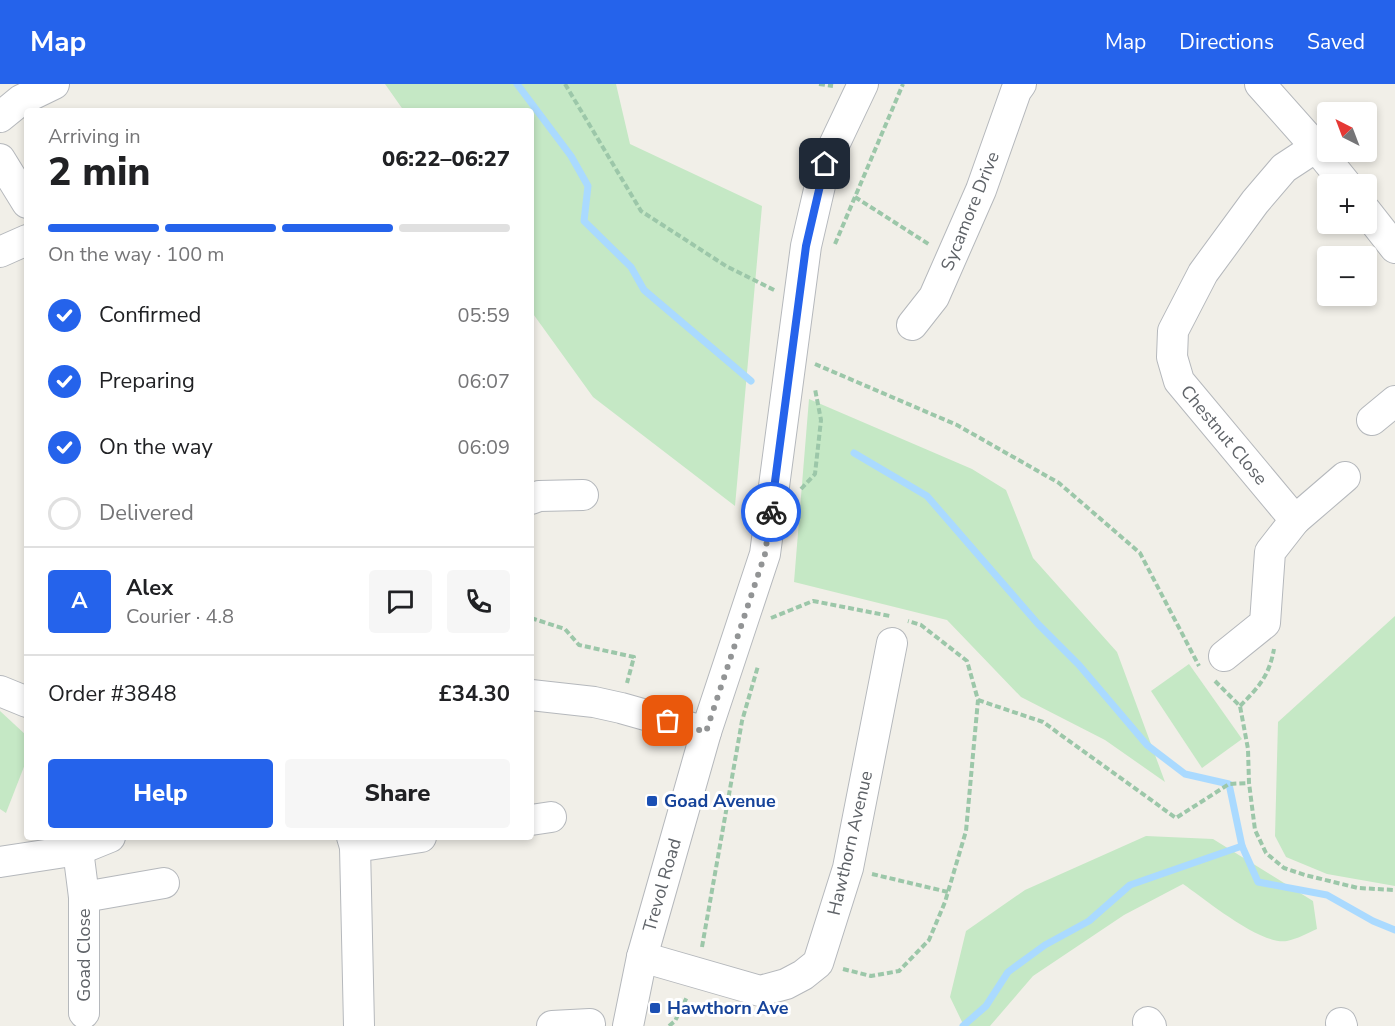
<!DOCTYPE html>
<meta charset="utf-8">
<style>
body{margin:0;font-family:"Nunito Sans",sans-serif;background:#f6f6f6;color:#202124;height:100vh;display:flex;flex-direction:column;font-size:22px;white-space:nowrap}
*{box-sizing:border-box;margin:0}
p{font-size:20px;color:#757577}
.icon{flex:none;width:33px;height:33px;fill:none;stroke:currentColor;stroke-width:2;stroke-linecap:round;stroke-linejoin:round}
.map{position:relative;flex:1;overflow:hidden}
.drawer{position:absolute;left:24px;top:24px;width:510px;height:732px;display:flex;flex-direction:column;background:#fff;border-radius:6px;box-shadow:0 3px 9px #0003}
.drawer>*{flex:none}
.needle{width:39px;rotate:318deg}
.buttons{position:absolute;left:1317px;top:18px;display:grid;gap:12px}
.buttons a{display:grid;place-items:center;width:60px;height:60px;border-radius:6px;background:#fff;box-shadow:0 3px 9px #0003;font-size:30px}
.pin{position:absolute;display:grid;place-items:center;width:51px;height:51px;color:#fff;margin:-26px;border-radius:12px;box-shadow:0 3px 9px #0006}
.courier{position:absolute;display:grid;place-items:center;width:60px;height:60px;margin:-30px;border:4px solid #2563eb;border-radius:50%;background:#fff;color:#222;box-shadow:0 2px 8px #0007}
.overview em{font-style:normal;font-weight:800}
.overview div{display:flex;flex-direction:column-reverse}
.overview{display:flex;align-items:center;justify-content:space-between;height:102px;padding:0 24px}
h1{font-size:39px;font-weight:800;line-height:45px}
.bar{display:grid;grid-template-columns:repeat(4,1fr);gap:9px 6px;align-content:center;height:72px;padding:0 24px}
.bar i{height:8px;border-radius:4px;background:#e0e0e0}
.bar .active{background:#2563eb}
.bar p{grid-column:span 4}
.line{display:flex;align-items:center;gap:15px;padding:0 24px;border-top:2px solid #e0e0e0}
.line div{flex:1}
.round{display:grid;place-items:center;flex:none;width:63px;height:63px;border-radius:6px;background:#f6f6f6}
ol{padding:0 24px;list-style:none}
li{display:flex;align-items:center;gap:18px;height:66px}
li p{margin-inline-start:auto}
li .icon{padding:6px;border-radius:50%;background:#2563eb;color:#fff;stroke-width:4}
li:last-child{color:#757577}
li i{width:33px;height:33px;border:3px solid #e0e0e0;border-radius:50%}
.primary-button{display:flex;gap:12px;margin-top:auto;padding:12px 24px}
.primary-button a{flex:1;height:69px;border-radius:6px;background:#2563eb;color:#fff;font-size:24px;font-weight:800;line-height:69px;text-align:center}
.primary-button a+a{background:#f6f6f6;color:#202124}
header{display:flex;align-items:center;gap:36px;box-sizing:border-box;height:84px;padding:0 30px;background:#2563eb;color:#fff}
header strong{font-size:28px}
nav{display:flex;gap:33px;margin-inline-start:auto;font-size:21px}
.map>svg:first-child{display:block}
</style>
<header>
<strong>Map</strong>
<nav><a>Map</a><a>Directions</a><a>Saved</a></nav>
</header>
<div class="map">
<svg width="1395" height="942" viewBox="0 0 1395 942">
<rect width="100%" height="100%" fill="#f1efe8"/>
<!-- green -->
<g fill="#c5e8c5">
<polygon points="385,0 616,0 630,60 762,122 735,422 593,313 531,227 531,27 404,27"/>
<polygon points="809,315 972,385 1006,406 1033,474 1117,568 1165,698 1105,656 1021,613 947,536 794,498"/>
<polygon points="1395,532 1395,802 1327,790 1286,773 1275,752 1278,638"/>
<polygon points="1189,580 1242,655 1202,684 1151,607"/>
<polygon points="0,627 27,652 27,675 6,729 0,725"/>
<path d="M1146,752L1213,755L1313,817L1317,845C1308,849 1297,855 1287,857C1261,862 1205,815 1183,800L1124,831L1033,892L990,942H964L950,913L966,847L1025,806Z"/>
</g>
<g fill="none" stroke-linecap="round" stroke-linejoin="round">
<!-- stream -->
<g stroke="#aadaff" stroke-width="7">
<polyline points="517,0 571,72 588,102 584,137 631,183 644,206 751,297"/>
<polyline points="854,369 927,412 1038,540 1079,581 1147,661 1185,690 1229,700 1242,762"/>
<polyline points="963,942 986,922 1008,888 1045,861 1089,837 1130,801 1242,762 1258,798 1327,811 1373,837 1395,846"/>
</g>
<!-- minor casing -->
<g stroke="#b5b8bc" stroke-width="32">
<g id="minor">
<polyline points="1260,0 1316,63 1346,100"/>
<polyline points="0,33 21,16 54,0"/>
<polyline points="1316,63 1284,84 1255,118 1203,189 1173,247 1172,273 1179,297 1295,436 1345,393"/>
<polyline points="0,75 27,119"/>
<polyline points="1366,127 1395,164"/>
<polyline points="0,168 27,156"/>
<polyline points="912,241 934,213 981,106 1016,7 1021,0"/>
<polyline points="1372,336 1395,317"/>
<polyline points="531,415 539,412 583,411"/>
<polyline points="1224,572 1265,539 1270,468 1295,436"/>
<polyline points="0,607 27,618"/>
<polyline points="531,611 594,618 621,624 706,648"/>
<polyline points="531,736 551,733"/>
<polyline points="352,753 355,763 359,942"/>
<polyline points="355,763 421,753"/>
<polyline points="78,766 84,813 84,929"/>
<polyline points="0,778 78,766 110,753"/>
<polyline points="84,813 164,799"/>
<polyline points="642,873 760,907 786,900 803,891 818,879 848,784 892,559"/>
<polyline points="1148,938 1151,942"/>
<polyline points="1341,939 1342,942"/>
<polyline points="552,942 590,940"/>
<polyline points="628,942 642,873 706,648 765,470 806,162 825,80 863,0"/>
</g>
</g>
<!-- path -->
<g stroke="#9cc7a9" stroke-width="4" stroke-dasharray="6 3" stroke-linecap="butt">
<polyline points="565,0 641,127 726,182 776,207"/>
<polyline points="819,0 833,2"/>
<polyline points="855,113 930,161"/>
<polyline points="835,160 903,0"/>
<polyline points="815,280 957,341 1059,399 1140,469 1199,582"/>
<polyline points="801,405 815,390 821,336 815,305"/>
<polyline points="531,534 565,545 579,561 634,573 627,599"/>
<polyline points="771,534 813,517 890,532"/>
<polyline points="1215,597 1240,622 1248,665 1249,699 1255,746 1266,769 1284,784 1305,791 1358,804 1395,806"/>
<polyline points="978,616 1043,638 1176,734 1229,700 1248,699"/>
<path d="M1240,622C1259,603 1269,592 1274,565"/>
<polyline points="872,790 948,808"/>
<polyline points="702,863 742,637 758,582"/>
<polyline points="843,885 871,892 899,887 929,856 945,818 966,747 978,616 967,577 921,541 908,537"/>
<polyline points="669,942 675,937 687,913"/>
</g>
<!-- minor -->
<use href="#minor" stroke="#fff" stroke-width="30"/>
</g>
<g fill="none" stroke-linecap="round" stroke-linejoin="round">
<!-- done -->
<polyline stroke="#929495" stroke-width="6" stroke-dasharray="0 10.8" points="668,637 706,648 765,470 771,428"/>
<!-- route -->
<polyline stroke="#2563eb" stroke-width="8" points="771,428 806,162 825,80"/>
</g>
<!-- markers -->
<g fill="#1a4fb4" stroke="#fff" stroke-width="2">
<rect x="646" y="711" width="12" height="12" rx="3"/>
<rect x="649" y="918" width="12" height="12" rx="3"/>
</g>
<g text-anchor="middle" stroke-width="6" stroke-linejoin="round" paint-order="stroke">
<!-- street labels -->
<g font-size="18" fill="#5f6368" stroke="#fff">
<text transform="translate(970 127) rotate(-68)" y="6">Sycamore Drive</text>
<text transform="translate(1224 351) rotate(50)" y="6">Chestnut Close</text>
<text transform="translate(850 759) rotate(-77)" y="6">Hawthorn Avenue</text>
<text transform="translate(662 801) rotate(-74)" y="6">Trevol Road</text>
<text transform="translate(84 871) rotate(-90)" y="6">Goad Close</text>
</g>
<!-- transit labels -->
<g font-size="18" font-weight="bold" fill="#164399" stroke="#fff" text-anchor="start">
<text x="664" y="723">Goad Avenue</text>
<text x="667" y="930">Hawthorn Ave</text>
</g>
</g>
</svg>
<div class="buttons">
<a><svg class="needle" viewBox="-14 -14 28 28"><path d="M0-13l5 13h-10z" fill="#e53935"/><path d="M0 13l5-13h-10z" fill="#757577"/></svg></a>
<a>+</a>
<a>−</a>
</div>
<div class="pin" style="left:668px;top:637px;background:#ea580c"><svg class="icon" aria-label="bag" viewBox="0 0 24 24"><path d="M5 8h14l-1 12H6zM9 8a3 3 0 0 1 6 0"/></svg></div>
<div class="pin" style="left:825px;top:80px;background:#1f2937"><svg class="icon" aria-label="home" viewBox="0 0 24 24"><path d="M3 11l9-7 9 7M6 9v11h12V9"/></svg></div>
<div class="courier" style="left:771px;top:428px"><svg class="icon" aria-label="bike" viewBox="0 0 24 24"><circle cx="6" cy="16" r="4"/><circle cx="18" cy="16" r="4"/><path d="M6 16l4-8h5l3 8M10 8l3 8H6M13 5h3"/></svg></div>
<section class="drawer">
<div class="overview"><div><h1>2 min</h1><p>Arriving in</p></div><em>06:22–06:27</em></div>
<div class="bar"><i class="active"></i><i class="active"></i><i class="active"></i><i></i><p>On the way · 100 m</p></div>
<ol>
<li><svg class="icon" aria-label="check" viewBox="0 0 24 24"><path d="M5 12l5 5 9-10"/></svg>Confirmed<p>05:59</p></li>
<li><svg class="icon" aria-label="check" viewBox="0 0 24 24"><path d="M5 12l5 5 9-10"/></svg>Preparing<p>06:07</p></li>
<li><svg class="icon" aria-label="check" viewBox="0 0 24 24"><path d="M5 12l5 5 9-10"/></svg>On the way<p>06:09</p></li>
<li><i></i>Delivered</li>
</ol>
<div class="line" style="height:108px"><b class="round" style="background:#2563eb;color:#fff">A</b><div><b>Alex</b><p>Courier · 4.8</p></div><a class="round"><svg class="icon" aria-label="chat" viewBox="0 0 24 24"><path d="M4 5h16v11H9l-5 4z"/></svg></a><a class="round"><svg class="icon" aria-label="phone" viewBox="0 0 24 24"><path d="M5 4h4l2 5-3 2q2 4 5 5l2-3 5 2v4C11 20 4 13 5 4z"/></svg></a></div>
<div class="line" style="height:78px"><div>Order #3848</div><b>£34.30</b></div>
<div class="primary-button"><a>Help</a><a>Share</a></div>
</section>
</div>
